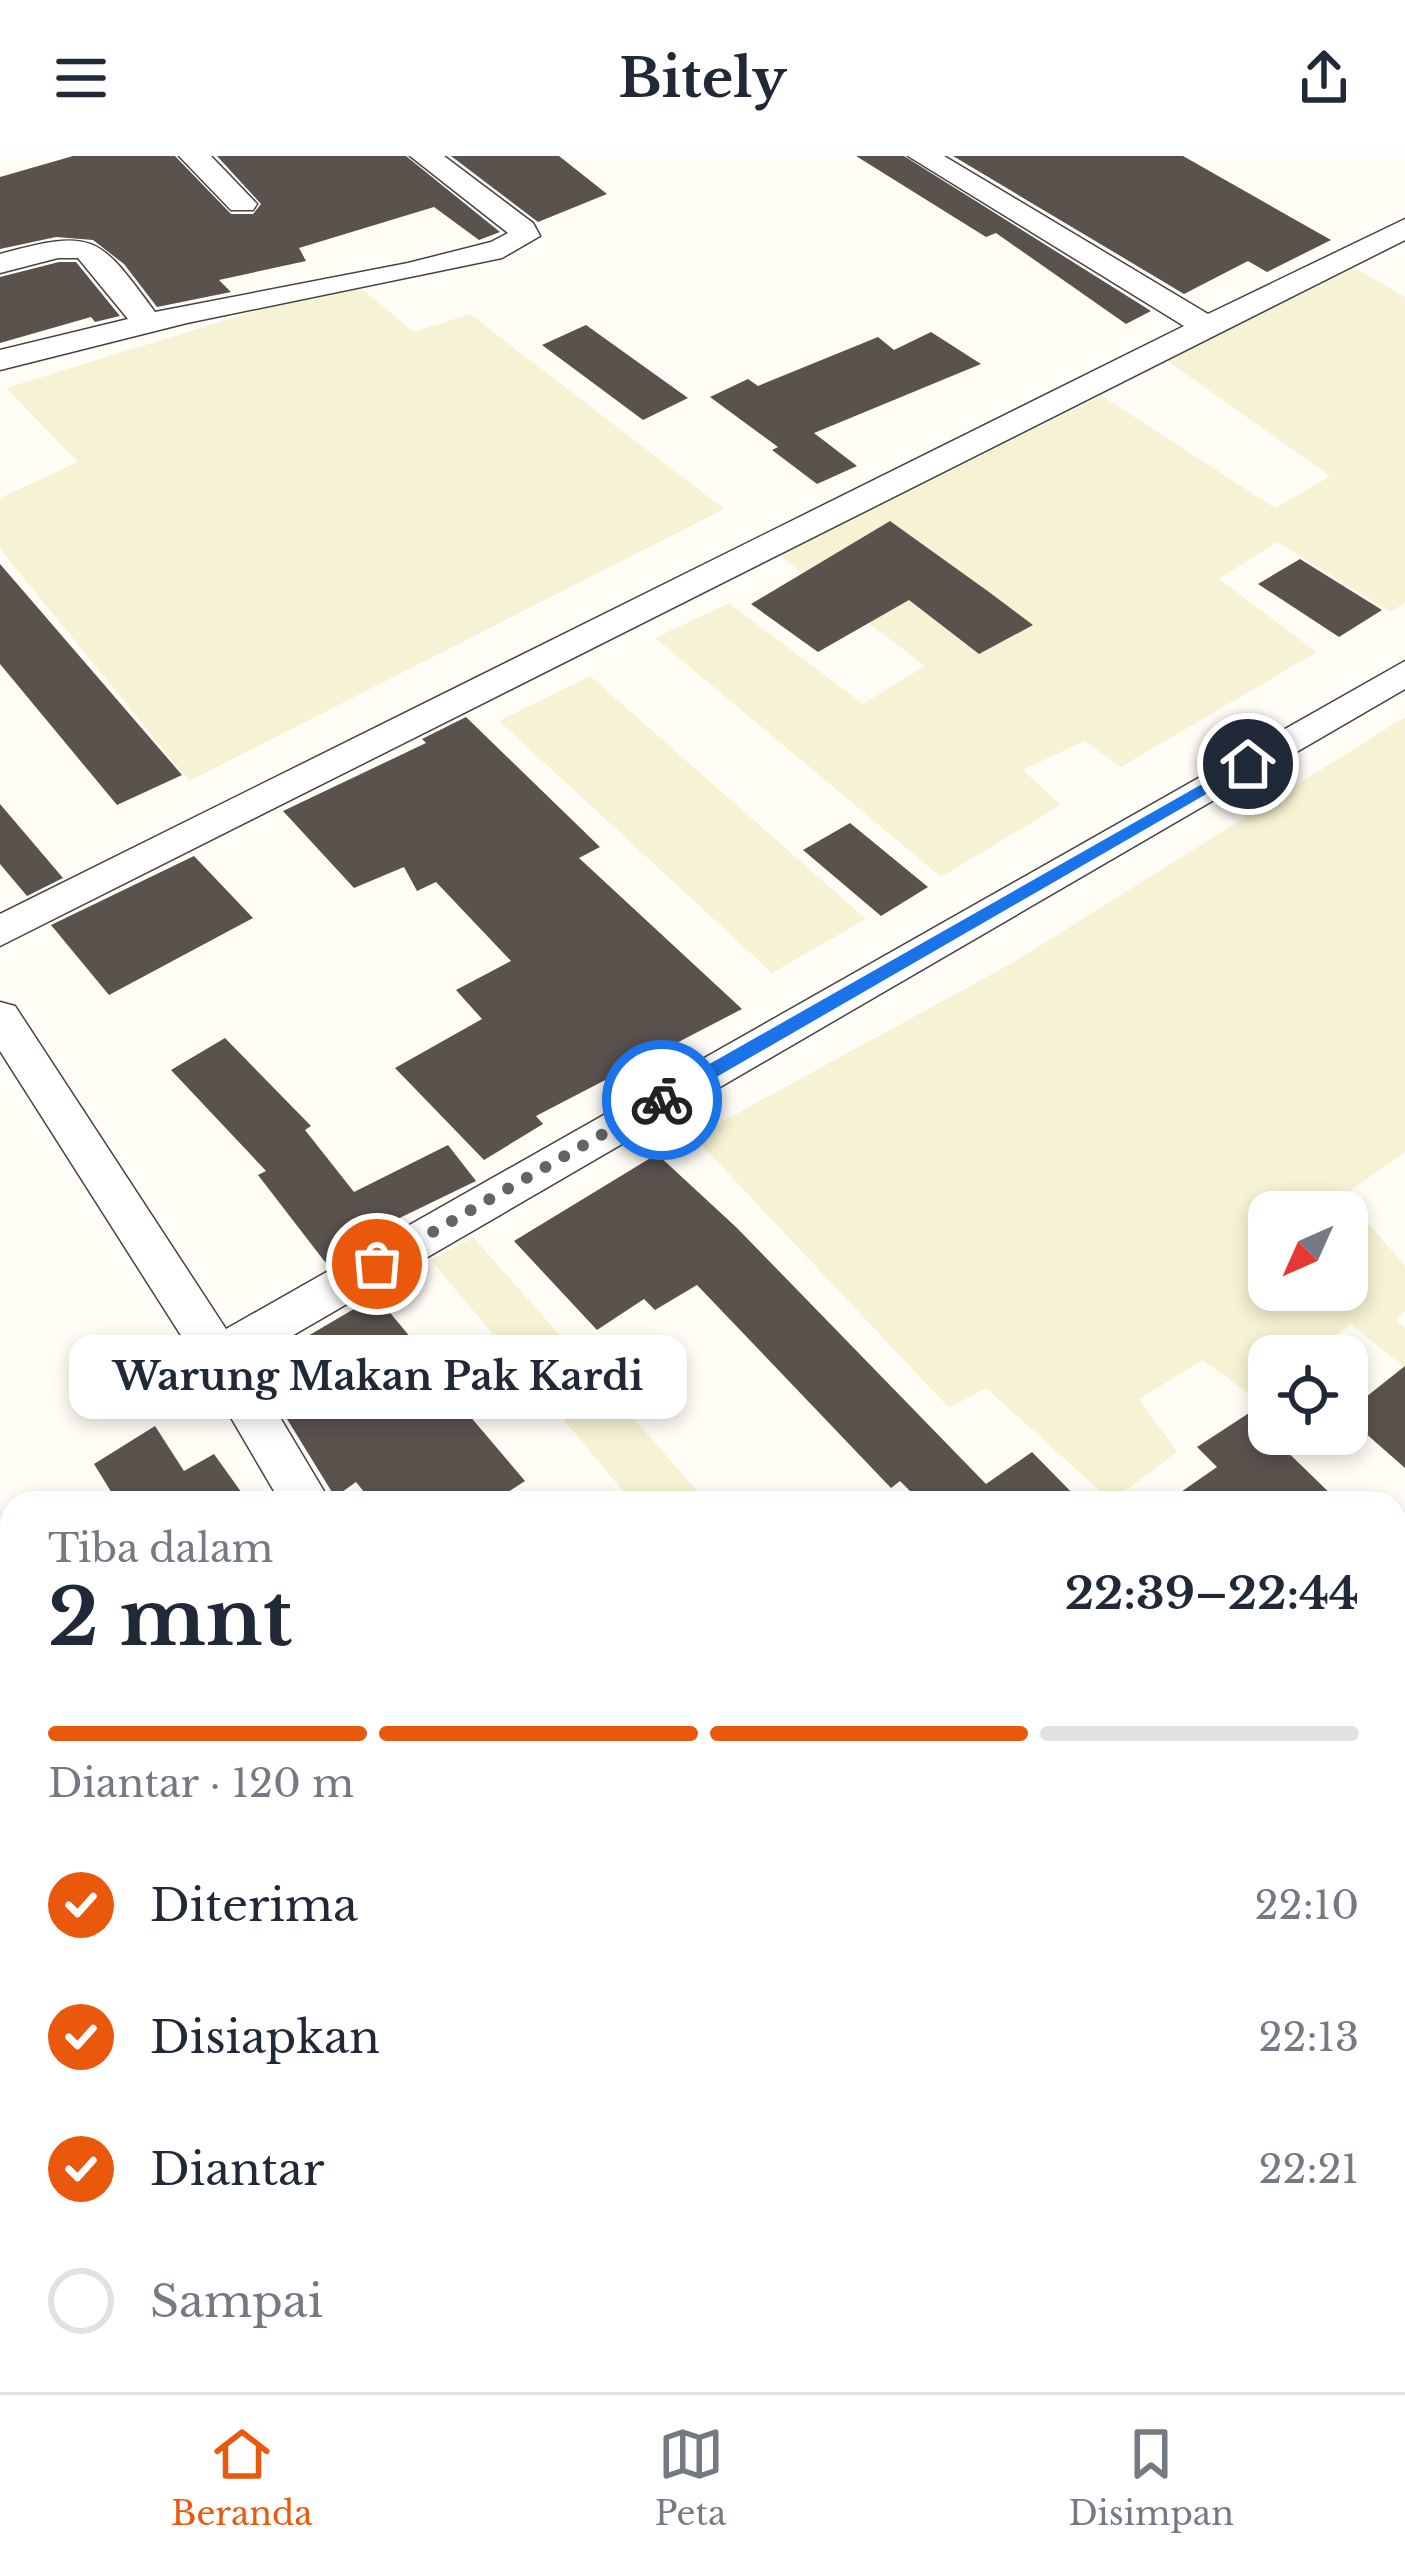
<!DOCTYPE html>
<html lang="id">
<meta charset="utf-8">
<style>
body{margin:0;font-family:"Libre Baskerville",serif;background:#f2f2f3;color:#1f2937;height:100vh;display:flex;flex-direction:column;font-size:45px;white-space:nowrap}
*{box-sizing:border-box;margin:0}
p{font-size:39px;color:#747a83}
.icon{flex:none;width:66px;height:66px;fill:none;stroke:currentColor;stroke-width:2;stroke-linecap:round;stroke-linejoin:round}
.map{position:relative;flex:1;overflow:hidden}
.drawer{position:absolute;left:0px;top:1335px;width:1407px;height:903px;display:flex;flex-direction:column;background:#fff;border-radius:36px 36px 0 0;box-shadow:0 6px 18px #0003}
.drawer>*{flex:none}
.needle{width:78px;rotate:225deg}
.buttons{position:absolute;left:1248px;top:1035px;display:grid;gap:24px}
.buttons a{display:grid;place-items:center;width:120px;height:120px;border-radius:24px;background:#fff;box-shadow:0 6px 18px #0003;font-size:60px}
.pin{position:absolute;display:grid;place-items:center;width:102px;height:102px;color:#fff;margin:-51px;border:6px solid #fff;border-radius:50%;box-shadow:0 3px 12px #0007}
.courier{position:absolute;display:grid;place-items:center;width:120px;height:120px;margin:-60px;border:9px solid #1a73e8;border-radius:50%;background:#fff;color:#222;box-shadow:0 3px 15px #0007}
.bubble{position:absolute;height:84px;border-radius:24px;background:#fff;box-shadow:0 6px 18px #0003;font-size:39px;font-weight:700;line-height:84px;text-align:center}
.overview em{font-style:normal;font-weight:700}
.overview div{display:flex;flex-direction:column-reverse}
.overview{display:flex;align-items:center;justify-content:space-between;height:204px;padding:0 48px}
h1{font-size:78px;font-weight:700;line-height:90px}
.bar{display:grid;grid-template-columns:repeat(4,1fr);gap:18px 12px;align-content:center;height:144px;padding:0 48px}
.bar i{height:15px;border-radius:9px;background:#e0e1e3}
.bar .selected{background:#ea580c}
.bar p{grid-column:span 4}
ol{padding:0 48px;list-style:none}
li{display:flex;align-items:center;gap:36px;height:132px}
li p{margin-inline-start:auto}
li .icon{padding:12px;border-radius:50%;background:#ea580c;color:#fff;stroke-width:4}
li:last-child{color:#747a83}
li i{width:66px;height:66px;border:6px solid #e0e1e3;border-radius:50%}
header{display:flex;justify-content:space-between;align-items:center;height:156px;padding:0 48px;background:#fff;font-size:54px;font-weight:700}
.menu{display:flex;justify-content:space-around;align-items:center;height:168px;border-top:3px solid #e0e1e3;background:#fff;font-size:33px;color:#747a83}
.menu a{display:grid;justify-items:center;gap:6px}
.menu .selected{color:#ea580c}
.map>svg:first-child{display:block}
</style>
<header><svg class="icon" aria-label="menu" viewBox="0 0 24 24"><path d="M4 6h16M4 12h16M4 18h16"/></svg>Bitely<svg class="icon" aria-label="share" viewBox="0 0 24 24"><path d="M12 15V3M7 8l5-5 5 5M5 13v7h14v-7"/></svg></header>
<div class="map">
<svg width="1405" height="2236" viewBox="0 0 1405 2236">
<rect width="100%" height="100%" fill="#fffdf5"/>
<!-- farmland -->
<g fill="#f6f3d4" fill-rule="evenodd">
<polygon points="1355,112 1405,141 1405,447 1390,456 1277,386 1219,423 1317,496 1121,611 1084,585 1023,614 1061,649 941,721 655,482 729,447 863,548 925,510 779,399 1102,240 1275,352 1330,320 1166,204"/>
<polygon points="352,125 414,176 470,158 724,353 189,625 0,393 0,342 78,306 6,232"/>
<polygon points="590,520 866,763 772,817 499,565"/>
<path d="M1405,561V996L1344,1039L1405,1110V1155L1397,1164L1405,1172V1212L1351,1168L1305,1200H1269V1225L1249,1238L1203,1204L1139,1243L1177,1296L1111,1345L986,1232L949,1252L694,981L1014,806ZM1269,1056H1347V1134H1269Z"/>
<polygon points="473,1081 708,1347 633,1347 431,1104"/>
</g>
<!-- building -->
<g fill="#5a524d">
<polygon points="73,0 175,0 231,58 253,58 261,48 217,0 406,0 500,76 479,84 434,51 299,92 306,105 219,124 231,136 157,151 124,108 93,84 56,81 0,93 0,21"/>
<polygon points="451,0 559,0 607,38 538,66"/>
<polygon points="856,0 904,0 1151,155 1126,168 996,77 986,81"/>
<polygon points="953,0 1183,0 1331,84 1267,116 1248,105 1184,138"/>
<polygon points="59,106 76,106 120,160 95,166 91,161 0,187 0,121"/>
<polygon points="586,169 688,242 643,264 542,189"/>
<polygon points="931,176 981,208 814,277 857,310 817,328 772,294 778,291 710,241 748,223 758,230 878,181 894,194"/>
<polygon points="890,365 989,436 1033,469 979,498 909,444 818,496 751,448"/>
<polygon points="1300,403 1382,454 1339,481 1258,428"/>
<polygon points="0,408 182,619 117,649 0,508"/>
<polygon points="466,561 600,691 579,702 742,853 536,960 543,968 484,1004 395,912 482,863 456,834 511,805 436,726 417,735 404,711 354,732 283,655 426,587 422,583"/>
<polygon points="0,648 63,722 27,740 0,708"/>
<polygon points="850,667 928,731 881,760 803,694"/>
<polygon points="194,700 253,762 109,839 51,769"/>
<polygon points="225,882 311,970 305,974 354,1036 448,989 476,1025 381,1071 384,1075 325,1106 258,1019 266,1015 171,914"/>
<polygon points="657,998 737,1072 986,1328 1032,1296 1082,1347 922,1347 900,1325 891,1332 697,1129 655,1154 644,1143 597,1174 514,1085"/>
<polygon points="376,1140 467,1249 463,1252 525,1325 491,1347 373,1347 356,1326 335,1341 255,1211"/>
<polygon points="1405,1210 1405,1312 1347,1261 1347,1256"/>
<polygon points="1249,1257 1269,1278 1340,1347 1165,1347 1217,1311 1197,1291"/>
<polygon points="155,1270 184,1315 214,1298 249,1347 118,1347 94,1308"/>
</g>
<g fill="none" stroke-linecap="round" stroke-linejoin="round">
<!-- minor casing -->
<g stroke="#444" stroke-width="3">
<g id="minor">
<polygon points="179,0 211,0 257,48 253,54 231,54"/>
<path d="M410,0H444L533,67L540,80L502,102L187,167L0,214V194L128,163L78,102H58L0,117V98C95,72 99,80 155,156L408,107L491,86L508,77Z"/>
<polygon points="908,0 944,0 1208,158 1405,63 1405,84 0,790 0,758 1184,170"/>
<polygon points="1405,505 1405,533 247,1206 331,1347 281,1347 203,1214 0,895 0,846 15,850 226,1173"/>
<polygon points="1405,1509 1405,1560 1395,1563 1395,1513"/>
<polygon points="12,2128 12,2192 0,2197 0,2133"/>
<polygon points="818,2226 881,2226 885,2236 822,2236"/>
</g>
</g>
<!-- minor -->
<use href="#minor" fill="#fff" fill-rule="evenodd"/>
</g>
<!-- route -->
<polygon fill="#1a73e8" points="1248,602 1256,608 1253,611 668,949 655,949 655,939"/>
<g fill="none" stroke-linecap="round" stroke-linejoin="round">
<!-- done -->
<polyline stroke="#646461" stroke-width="12" stroke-dasharray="0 21.6" points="377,1108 662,944"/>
</g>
</svg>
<div class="buttons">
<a><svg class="needle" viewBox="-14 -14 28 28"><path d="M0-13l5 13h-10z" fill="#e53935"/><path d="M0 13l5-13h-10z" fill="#747a83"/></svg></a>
<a><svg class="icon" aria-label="locate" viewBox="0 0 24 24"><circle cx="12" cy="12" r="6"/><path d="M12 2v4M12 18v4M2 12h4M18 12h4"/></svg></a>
</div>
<div class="pin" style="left:377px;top:1108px;background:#ea580c"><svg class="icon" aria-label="bag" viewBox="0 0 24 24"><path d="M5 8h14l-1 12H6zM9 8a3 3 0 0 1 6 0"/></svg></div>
<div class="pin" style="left:1248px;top:608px;background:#1f2937"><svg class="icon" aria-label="home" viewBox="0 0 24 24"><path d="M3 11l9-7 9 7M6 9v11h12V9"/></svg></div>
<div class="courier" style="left:662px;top:944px"><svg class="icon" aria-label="bike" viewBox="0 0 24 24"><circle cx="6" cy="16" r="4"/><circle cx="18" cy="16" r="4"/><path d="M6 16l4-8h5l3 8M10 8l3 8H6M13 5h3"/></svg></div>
<div class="bubble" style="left:69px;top:1179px;width:618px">Warung Makan Pak Kardi</div>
<section class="drawer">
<div class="overview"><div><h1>2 mnt</h1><p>Tiba dalam</p></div><em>22:39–22:44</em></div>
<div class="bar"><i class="selected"></i><i class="selected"></i><i class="selected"></i><i></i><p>Diantar · 120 m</p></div>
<ol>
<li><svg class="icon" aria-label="check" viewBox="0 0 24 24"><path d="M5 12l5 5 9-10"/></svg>Diterima<p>22:10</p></li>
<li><svg class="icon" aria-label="check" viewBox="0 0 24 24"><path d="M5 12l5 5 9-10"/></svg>Disiapkan<p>22:13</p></li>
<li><svg class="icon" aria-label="check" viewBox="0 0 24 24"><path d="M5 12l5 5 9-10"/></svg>Diantar<p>22:21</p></li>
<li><i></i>Sampai</li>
</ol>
</section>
</div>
<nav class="menu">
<a class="selected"><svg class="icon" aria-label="home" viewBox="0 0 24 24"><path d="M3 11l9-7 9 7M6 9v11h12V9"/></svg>Beranda</a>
<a><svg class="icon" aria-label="map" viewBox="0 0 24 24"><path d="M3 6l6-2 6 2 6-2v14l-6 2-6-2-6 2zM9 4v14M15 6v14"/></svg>Peta</a>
<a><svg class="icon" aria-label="saved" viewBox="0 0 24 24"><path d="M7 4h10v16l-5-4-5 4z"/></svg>Disimpan</a>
</nav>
